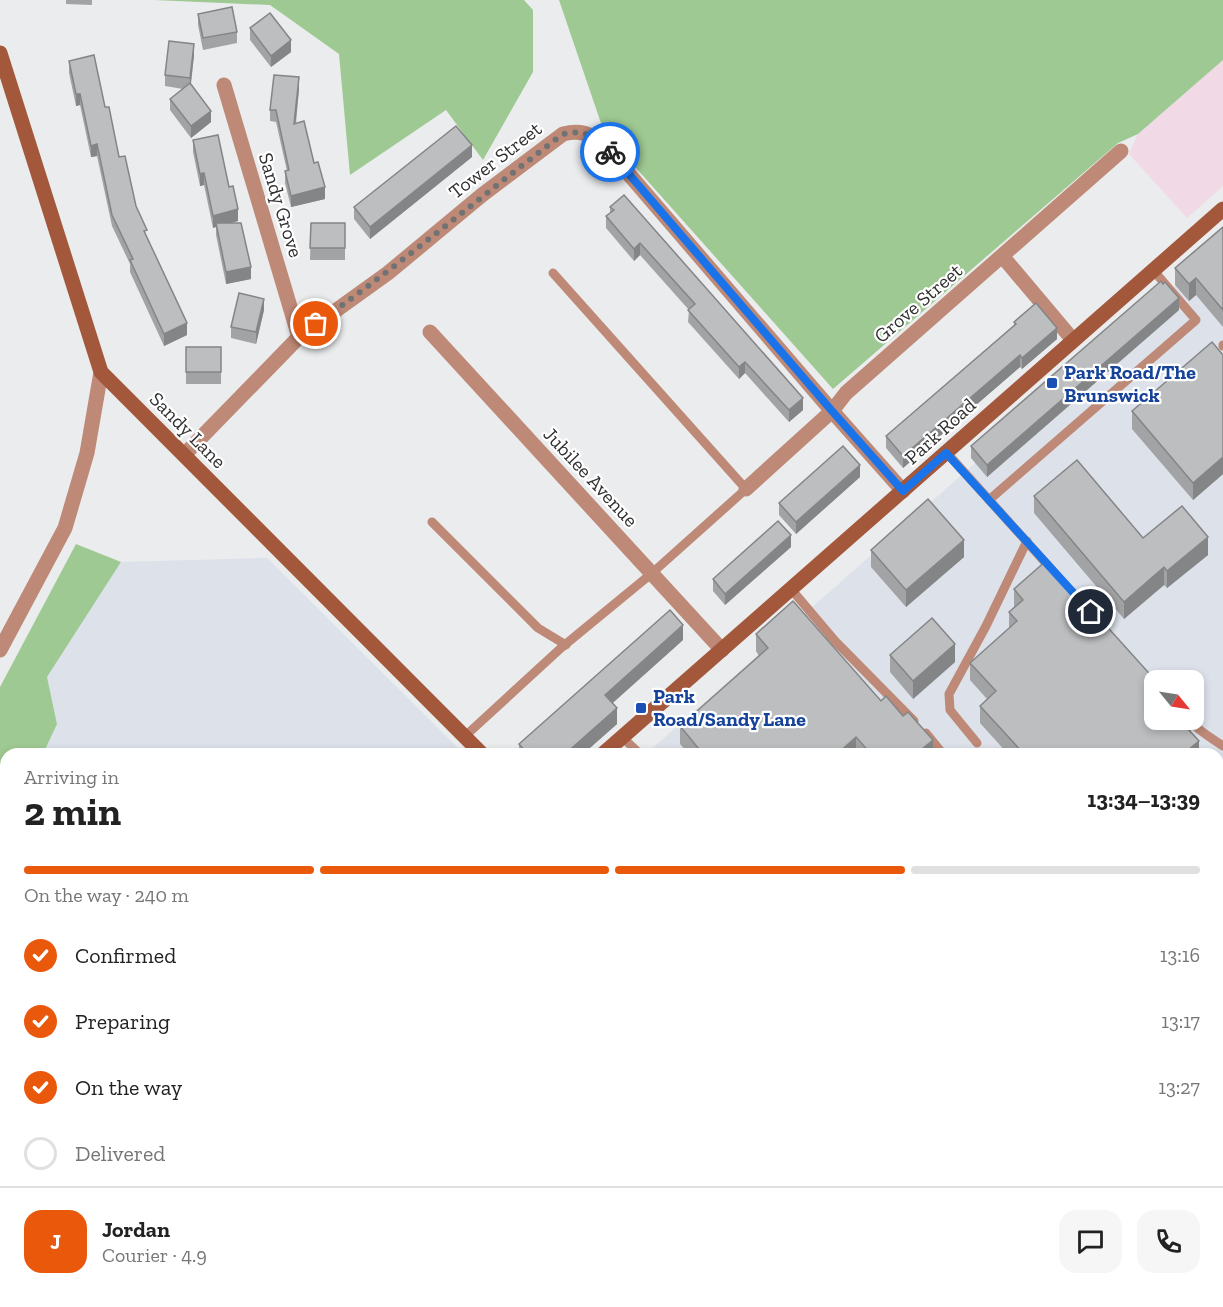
<!DOCTYPE html>
<meta charset="utf-8">
<style>
body{margin:0;font-family:"Zilla Slab",serif;background:#f6f6f6;color:#222;height:100vh;display:flex;flex-direction:column;font-size:22px;white-space:nowrap}
*{box-sizing:border-box;margin:0}
p{font-size:20px;color:#767676}
.icon{flex:none;width:33px;height:33px;fill:none;stroke:currentColor;stroke-width:2;stroke-linecap:round;stroke-linejoin:round}
.map{position:relative;flex:1;overflow:hidden}
.panel{position:absolute;left:0px;top:748px;width:1224px;height:560px;display:flex;flex-direction:column;background:#fff;border-radius:18px 18px 0 0;box-shadow:0 3px 9px #0003}
.panel>*{flex:none}
.needle{width:39px;rotate:120deg}
.controls{position:absolute;left:1144px;top:670px;display:grid;gap:12px}
.controls a{display:grid;place-items:center;width:60px;height:60px;border-radius:12px;background:#fff;box-shadow:0 3px 9px #0003;font-size:30px}
.pin{position:absolute;display:grid;place-items:center;width:51px;height:51px;color:#fff;margin:-26px;border:3px solid #fff;border-radius:50%;box-shadow:0 2px 6px #0007}
.courier{position:absolute;display:grid;place-items:center;width:60px;height:60px;margin:-30px;border:4px solid #1a73e8;border-radius:50%;background:#fff;color:#222;box-shadow:0 2px 8px #0007}
.head em{font-style:normal;font-weight:800}
.head div{display:flex;flex-direction:column-reverse}
.head{display:flex;align-items:center;justify-content:space-between;height:102px;padding:0 24px}
h1{font-size:39px;font-weight:800;line-height:45px}
.bar{display:grid;grid-template-columns:repeat(4,1fr);gap:9px 6px;align-content:center;height:72px;padding:0 24px}
.bar i{height:8px;border-radius:4px;background:#e0e0e0}
.bar .current{background:#ea580c}
.bar p{grid-column:span 4}
.line{display:flex;align-items:center;gap:15px;padding:0 24px;border-top:2px solid #e0e0e0}
.line div{flex:1}
.round{display:grid;place-items:center;flex:none;width:63px;height:63px;border-radius:18px;background:#f6f6f6}
ol{padding:0 24px;list-style:none}
li{display:flex;align-items:center;gap:18px;height:66px}
li p{margin-inline-start:auto}
li .icon{padding:6px;border-radius:50%;background:#ea580c;color:#fff;stroke-width:4}
li:last-child{color:#767676}
li i{width:33px;height:33px;border:3px solid #e0e0e0;border-radius:50%}
.map>svg:first-child{display:block}
</style>
<div class="map">
<svg width="1223" height="1307" viewBox="0 0 1223 1307">
<rect width="100%" height="100%" fill="#eaecee"/>
<!-- commercial -->
<polygon fill="#f1dae6" points="1223,60 1223,186 1187,218 1129,154 1138,134"/>
<!-- built -->
<g fill="#dce1ea" fill-rule="evenodd">
<path d="M1223,244V1307H0V804L6,802V1302H1218V754H646ZM1155,681H1194V720H1155Z"/>
<polygon points="267,558 464,754 43,754 57,724 47,677 121,562"/>
</g>
<!-- green -->
<g fill="#9fc992">
<polygon points="154,0 524,0 533,10 533,72 483,160 446,110 350,175 339,54 270,5"/>
<polygon points="559,0 1223,0 1223,60 1138,134 1118,143 833,389 604,132"/>
<polygon points="76,544 121,562 47,677 57,724 43,754 6,754 6,802 0,804 0,687"/>
<polygon points="1218,1132 1223,1133 1223,1186 1218,1186"/>
</g>
<!-- water -->
<g fill="#60b6db">
<polygon points="1218,1071 1223,1071 1223,1133 1218,1132"/>
<polygon points="63,1302 113,1302 112,1307 61,1307"/>
</g>
<g fill="none" stroke-linecap="round" stroke-linejoin="round">
<!-- lane -->
<g stroke="#be8976" stroke-width="9">
<polyline points="1223,345 1223,346"/>
<polyline points="947,453 1052,570"/>
<polyline points="989,500 1196,320 1153,270"/>
<polyline points="432,522 538,628 566,645"/>
<polyline points="791,589 835,641 914,721"/>
<path d="M1189,720C1200,732 1210,737 1223,746"/>
<polyline points="926,733 943,754"/>
<polyline points="622,737 640,754"/>
<polyline points="463,738 561,648 651,574 746,489 553,273"/>
<polyline points="977,743 950,710 949,694 986,626 1027,541"/>
<polyline points="1218,1275 1223,1275"/>
<polyline points="401,1302 402,1307"/>
<polyline points="498,1302 499,1307"/>
<polyline points="530,1307 550,1302"/>
</g>
<!-- street -->
<g stroke="#be8976" stroke-width="15">
<polyline points="224,85 299,337"/>
<polyline points="1003,257 1073,340"/>
<polyline points="430,332 722,650"/>
<path d="M184,455L299,337L388,273L482,195L563,134C580,130 590,133 603,144L832,411L903,491"/>
<polyline points="746,489 832,411 846,393 1121,151"/>
<polyline points="0,650 65,528 87,453 101,372"/>
<polyline points="792,1307 811,1302"/>
</g>
<!-- secondary -->
<g stroke="#a3583c" stroke-width="15">
<polyline points="0,53 101,372 482,754"/>
<polyline points="603,754 1223,209"/>
<polyline points="1153,1302 1158,1307"/>
<polyline points="44,1307 46,1302"/>
</g>
</g>
<!-- wall -->
<g fill="#a2a3a5">
<polygon points="66,0 92,0 92,5 66,4"/>
<polygon points="198,14 237,32 237,43 203,50 198,25"/>
<polygon points="250,28 291,52 271,67 250,40"/>
<polygon points="194,55 191,84 211,122 191,138 170,110 170,99 183,89 165,86 165,75"/>
<polygon points="69,61 105,107 119,157 136,206 147,237 187,335 164,346 130,272 130,264 112,226 97,156 91,157 80,105 76,106 69,73"/>
<polygon points="299,89 296,124 314,163 325,199 291,207 285,183 285,171 287,171 276,122 270,121 270,110"/>
<polygon points="193,140 229,187 238,221 230,223 251,279 226,284 216,235 216,227 213,228 204,185 200,186 193,152"/>
<polygon points="472,157 370,239 354,219 354,207"/>
<polygon points="610,207 803,410 789,422 745,373 739,379 688,322 689,310 640,255 634,261 606,228 606,216 610,213"/>
<polygon points="311,223 345,223 345,260 310,260"/>
<polygon points="1223,227 1223,327 1196,295 1189,301 1175,285 1175,268"/>
<polygon points="264,310 256,344 231,338 231,327"/>
<polygon points="1179,310 987,477 971,458 971,446"/>
<polygon points="1014,322 1057,339 1022,369 1020,367 903,468 886,448 886,436 1014,325"/>
<rect x="186" y="347" width="35" height="37"/>
<polygon points="1223,355 1223,474 1193,500 1132,429 1132,411"/>
<polygon points="860,477 796,534 779,515 779,503"/>
<polygon points="1034,496 1143,538 1208,555 1167,588 1164,585 1124,619 1034,513"/>
<polygon points="791,547 725,605 713,591 713,579"/>
<polygon points="871,550 964,557 906,607 871,567"/>
<polygon points="1014,589 1191,733 1199,754 1008,754 980,723 980,706 987,699 970,680 970,663 1009,628 1009,612 1014,608"/>
<polygon points="756,634 881,701 933,754 689,754 680,744 680,726 759,656 756,651"/>
<polygon points="683,640 612,703 617,724 583,754 519,754 519,744"/>
<polygon points="890,655 955,662 913,699 890,672"/>
<polygon points="1222,782 1223,782 1223,803 1222,800"/>
<polygon points="6,891 6,982 0,979 0,903"/>
<polygon points="432,1302 471,1302 473,1307 433,1307"/>
<polygon points="988,1302 1050,1302 1051,1307 988,1307"/>
</g>
<!-- shaded-wall -->
<g fill="#848586">
<polygon points="291,40 291,52 271,67 271,56"/>
<polygon points="194,44 194,55 190,90 190,78"/>
<polygon points="299,77 299,89 294,136 294,124"/>
<polygon points="76,94 80,94 80,105 76,106"/>
<polygon points="211,111 211,122 191,138 191,126"/>
<polygon points="97,144 97,156 91,157 91,146"/>
<polygon points="472,145 472,157 370,239 370,227"/>
<polygon points="204,173 204,185 200,186 200,174"/>
<polygon points="325,187 325,199 291,207 291,196"/>
<polygon points="238,209 238,221 216,227 216,223 216,227 213,228 213,216"/>
<polygon points="640,243 640,255 634,261 634,249"/>
<polygon points="251,267 251,279 226,284 226,272"/>
<polygon points="1196,278 1196,295 1189,301 1189,284"/>
<polygon points="1179,298 1179,310 987,477 987,465"/>
<polygon points="264,299 264,310 256,344 256,332"/>
<polygon points="187,323 187,335 164,346 164,334"/>
<polygon points="1057,328 1057,339 1022,369 1022,358"/>
<polygon points="1020,355 1020,367 903,468 903,456"/>
<polygon points="745,362 745,373 739,379 739,367"/>
<polygon points="803,398 803,410 789,422 789,410"/>
<polygon points="1223,457 1223,474 1193,500 1193,483"/>
<polygon points="860,465 860,477 796,534 796,522"/>
<polygon points="791,535 791,547 725,605 725,594"/>
<polygon points="1208,537 1208,555 1167,588 1167,571"/>
<polygon points="964,540 964,557 906,607 906,590"/>
<polygon points="1164,567 1164,585 1124,619 1124,602"/>
<polygon points="683,625 683,640 605,710 605,695"/>
<polygon points="955,644 955,662 913,699 913,681"/>
<polygon points="617,708 617,724 583,754 565,754"/>
<polygon points="1191,720 1191,738 1185,726"/>
<polygon points="856,737 856,754 837,754"/>
<polygon points="933,740 933,754 916,754"/>
<polygon points="1199,741 1199,754 1183,754"/>
</g>
<!-- building -->
<g fill="#bcbec0" stroke="#848586" stroke-width="1.5">
<polygon points="232,7 237,32 203,38 198,14"/>
<polygon points="270,13 291,40 271,56 250,28"/>
<polygon points="169,41 194,44 190,78 165,75"/>
<polygon points="94,55 105,107 109,107 119,157 125,156 136,206 147,230 144,231 187,323 164,334 130,260 133,259 112,215 97,144 91,146 80,94 76,94 69,61"/>
<polygon points="274,75 299,77 294,124 304,121 314,163 318,162 325,187 291,196 285,171 289,170 276,110 270,110"/>
<polygon points="190,83 211,111 191,126 170,99"/>
<polygon points="456,126 472,145 370,227 354,207"/>
<polygon points="218,135 229,187 233,186 238,209 213,216 204,173 200,174 193,140"/>
<polygon points="624,195 803,398 789,410 745,362 739,367 688,310 695,304 640,243 634,249 606,216 614,210 610,207"/>
<polygon points="216,223 241,223 251,267 226,272"/>
<polygon points="311,223 345,223 345,248 310,248"/>
<polygon points="1223,227 1223,310 1196,278 1189,284 1175,268"/>
<polygon points="1161,281 1163,284 1165,282 1179,298 987,465 971,446"/>
<polygon points="239,293 264,299 256,332 231,327"/>
<polygon points="1036,303 1057,328 1022,358 1020,355 903,456 886,436 1016,324 1014,322"/>
<polygon points="1212,342 1223,355 1223,457 1193,483 1132,411"/>
<rect x="186" y="347" width="35" height="25"/>
<polygon points="843,446 860,465 796,522 779,503"/>
<polygon points="1077,460 1143,538 1182,506 1208,537 1167,571 1164,567 1124,602 1034,496"/>
<polygon points="928,499 964,540 906,590 871,550"/>
<polygon points="778,521 791,535 725,594 713,579"/>
<polygon points="1047,560 1156,681 1155,681 1155,720 1191,720 1185,726 1199,741 1183,754 1024,754 980,706 996,691 970,663 1017,621 1009,612 1023,600 1014,589"/>
<polygon points="793,601 881,701 886,696 903,716 908,712 933,740 916,754 871,754 856,737 837,754 703,754 680,726 768,648 756,634"/>
<polygon points="670,610 683,625 605,695 617,708 565,754 528,754 519,744"/>
<polygon points="932,618 955,644 913,681 890,655"/>
<polygon points="6,891 6,965 0,962 0,903"/>
<polygon points="437,1302 471,1302 473,1307 438,1307"/>
<polygon points="992,1302 1050,1302 1051,1307 993,1307"/>
<polygon points="1087,1302 1140,1302 1145,1307 1074,1307"/>
</g>
<g fill="none" stroke-linecap="round" stroke-linejoin="round">
<!-- done -->
<path stroke="#717273" stroke-width="6" stroke-dasharray="0 10.8" d="M316,324C401,264 480,197 563,134C584,129 596,136 610,152"/>
<!-- route -->
<polyline stroke="#1a73e8" stroke-width="8" points="610,152 832,411 903,491 946,453 1091,612"/>
</g>
<!-- markers -->
<g fill="#1a4fb4" stroke="#fff" stroke-width="2">
<rect x="1046" y="377" width="12" height="12" rx="3"/>
<rect x="635" y="702" width="12" height="12" rx="3"/>
</g>
<g text-anchor="middle" stroke-width="4.5" stroke-linejoin="round" paint-order="stroke">
<!-- street labels -->
<g font-size="20" fill="#303031" stroke="#fff">
<text transform="translate(495 160) rotate(-38)" y="7">Tower Street</text>
<text transform="translate(281 205) rotate(73)" y="7">Sandy Grove</text>
<text transform="translate(918 303) rotate(-41)" y="7">Grove Street</text>
<text transform="translate(188 430) rotate(45)" y="7">Sandy Lane</text>
<text transform="translate(940 431) rotate(-42)" y="7">Park Road</text>
<text transform="translate(591 477) rotate(47)" y="7">Jubilee Avenue</text>
</g>
<!-- transit labels -->
<g font-size="20" font-weight="bold" fill="#164399" stroke="#fff" text-anchor="start">
<text x="1064" y="379">Park Road/The<tspan x="1064" dy="23">Brunswick</tspan></text>
<text x="653" y="703">Park<tspan x="653" dy="23">Road/Sandy Lane</tspan></text>
</g>
</g>
</svg>
<div class="controls">
<a><svg class="needle" viewBox="-14 -14 28 28"><path d="M0-13l5 13h-10z" fill="#e53935"/><path d="M0 13l5-13h-10z" fill="#767676"/></svg></a>
</div>
<div class="pin" style="left:316px;top:324px;background:#ea580c"><svg class="icon" aria-label="bag" viewBox="0 0 24 24"><path d="M5 8h14l-1 12H6zM9 8a3 3 0 0 1 6 0"/></svg></div>
<div class="pin" style="left:1091px;top:612px;background:#1f2937"><svg class="icon" aria-label="home" viewBox="0 0 24 24"><path d="M3 11l9-7 9 7M6 9v11h12V9"/></svg></div>
<div class="courier" style="left:610px;top:152px"><svg class="icon" aria-label="bike" viewBox="0 0 24 24"><circle cx="6" cy="16" r="4"/><circle cx="18" cy="16" r="4"/><path d="M6 16l4-8h5l3 8M10 8l3 8H6M13 5h3"/></svg></div>
<section class="panel">
<div class="head"><div><h1>2 min</h1><p>Arriving in</p></div><em>13:34–13:39</em></div>
<div class="bar"><i class="current"></i><i class="current"></i><i class="current"></i><i></i><p>On the way · 240 m</p></div>
<ol>
<li><svg class="icon" aria-label="check" viewBox="0 0 24 24"><path d="M5 12l5 5 9-10"/></svg>Confirmed<p>13:16</p></li>
<li><svg class="icon" aria-label="check" viewBox="0 0 24 24"><path d="M5 12l5 5 9-10"/></svg>Preparing<p>13:17</p></li>
<li><svg class="icon" aria-label="check" viewBox="0 0 24 24"><path d="M5 12l5 5 9-10"/></svg>On the way<p>13:27</p></li>
<li><i></i>Delivered</li>
</ol>
<div class="line" style="height:108px"><b class="round" style="background:#ea580c;color:#fff">J</b><div><b>Jordan</b><p>Courier · 4.9</p></div><a class="round"><svg class="icon" aria-label="chat" viewBox="0 0 24 24"><path d="M4 5h16v11H9l-5 4z"/></svg></a><a class="round"><svg class="icon" aria-label="phone" viewBox="0 0 24 24"><path d="M5 4h4l2 5-3 2q2 4 5 5l2-3 5 2v4C11 20 4 13 5 4z"/></svg></a></div>
</section>
</div>
